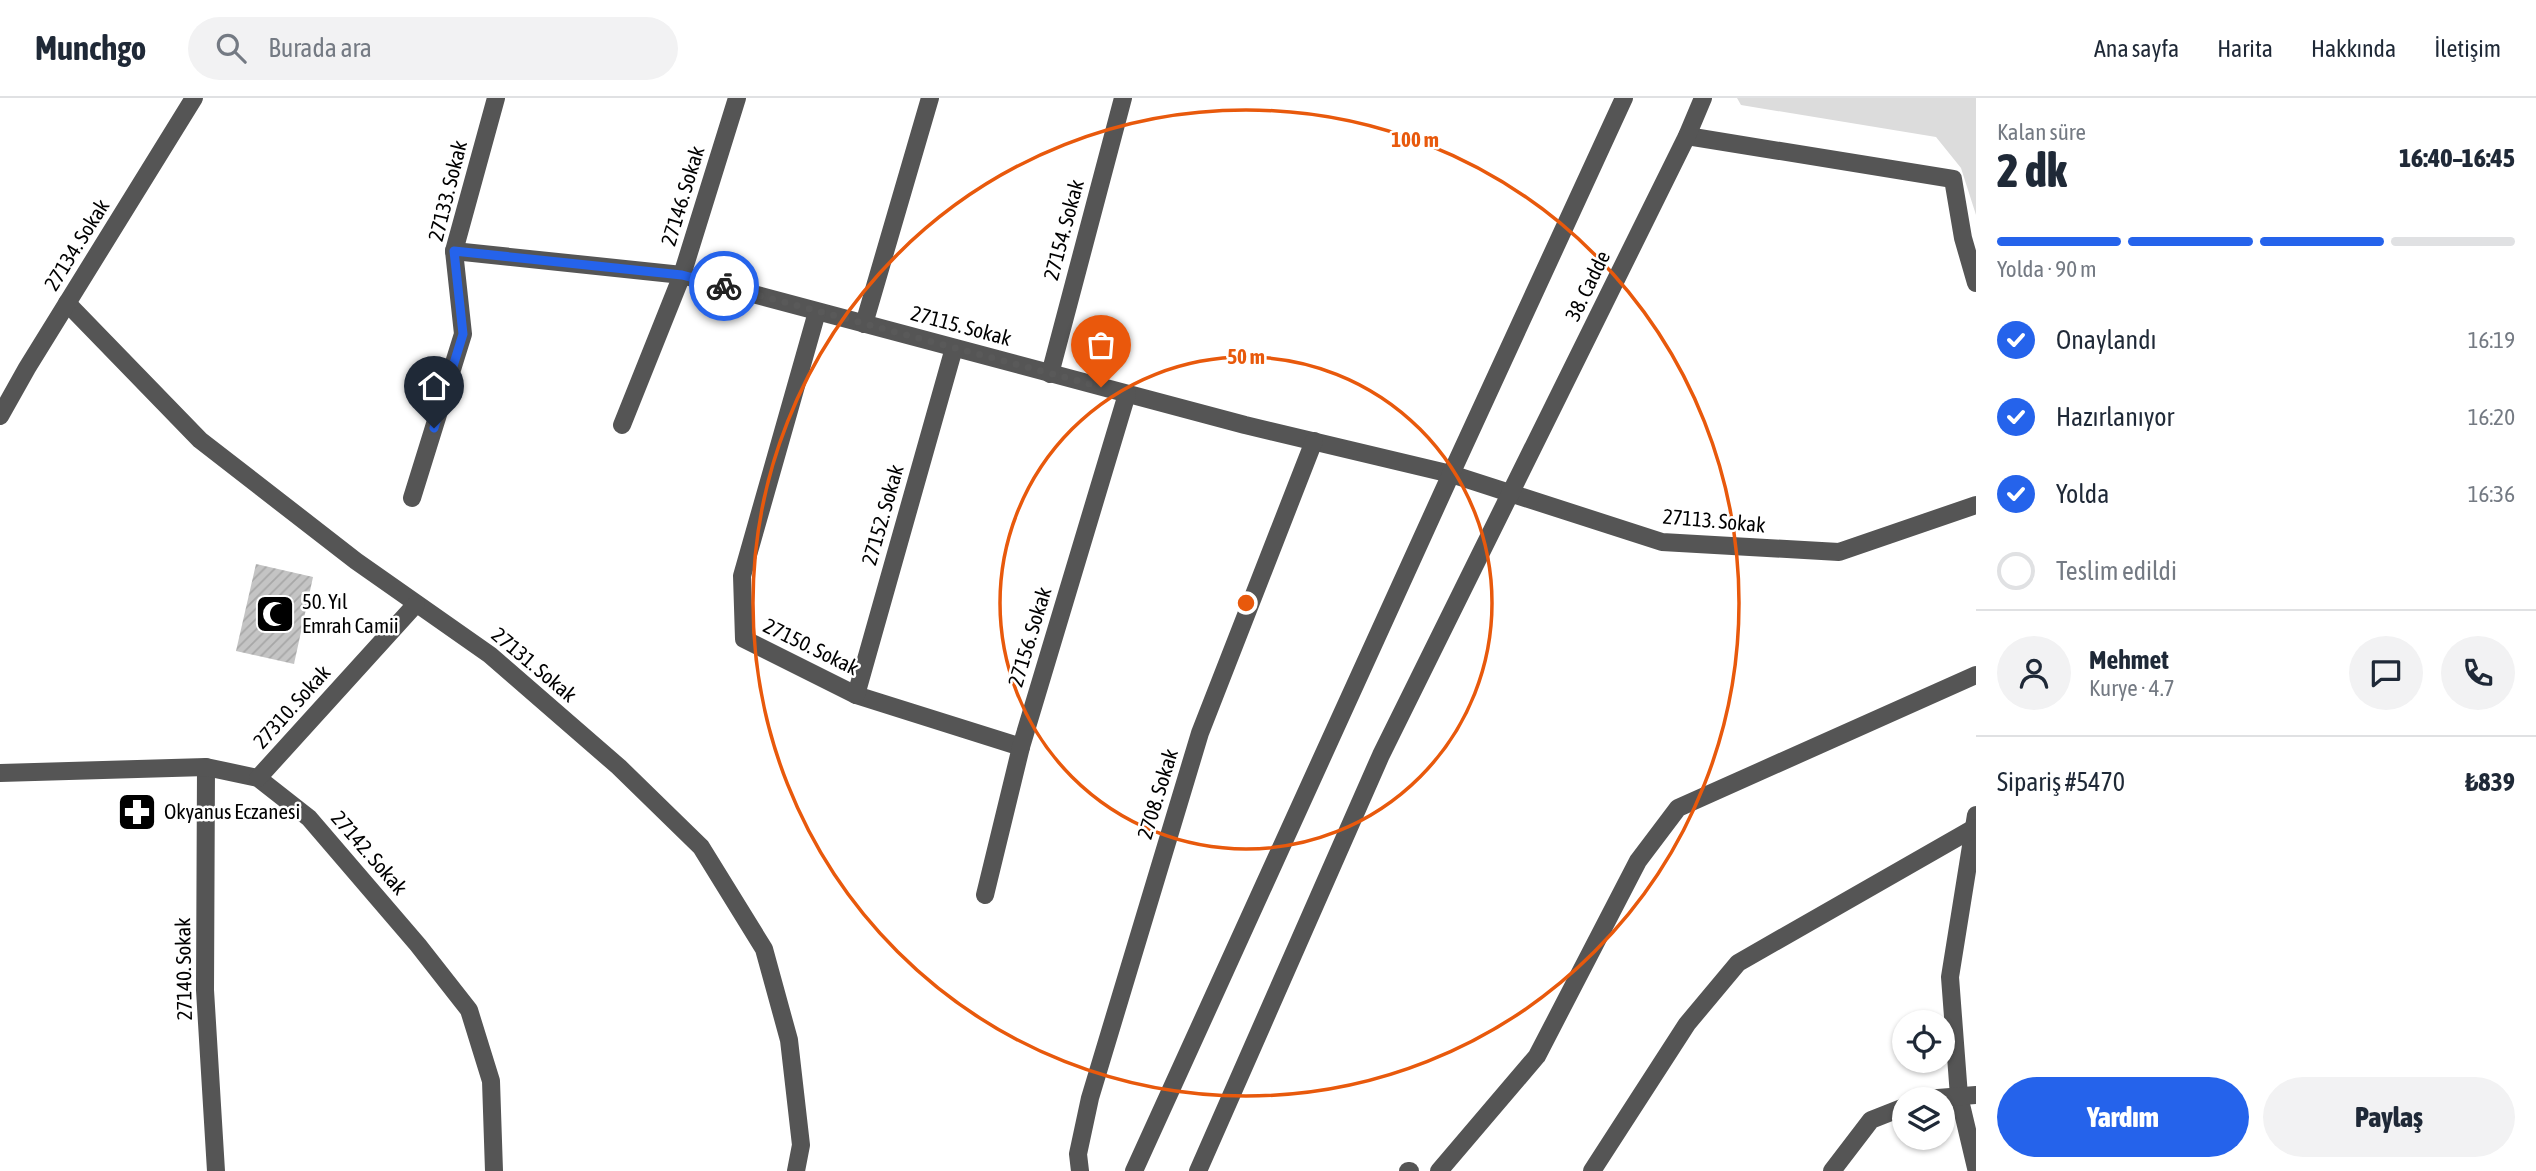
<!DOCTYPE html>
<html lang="tr">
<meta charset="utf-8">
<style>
body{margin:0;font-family:"Asap Condensed",sans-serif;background:#f2f2f3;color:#1f2937;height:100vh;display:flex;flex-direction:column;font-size:26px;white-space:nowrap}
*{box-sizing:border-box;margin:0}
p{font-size:23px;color:#747a83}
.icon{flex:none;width:38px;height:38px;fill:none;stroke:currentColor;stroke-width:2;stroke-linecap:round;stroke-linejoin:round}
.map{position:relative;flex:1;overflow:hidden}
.side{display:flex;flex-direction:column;background:#fff;width:560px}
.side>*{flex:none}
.buttons{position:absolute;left:1892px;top:912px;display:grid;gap:14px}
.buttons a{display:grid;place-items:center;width:63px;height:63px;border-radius:50%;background:#fff;box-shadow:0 2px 5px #0004;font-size:35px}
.pin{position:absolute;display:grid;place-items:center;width:60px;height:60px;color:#fff;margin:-72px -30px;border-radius:50% 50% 50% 0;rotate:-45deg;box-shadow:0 0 7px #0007}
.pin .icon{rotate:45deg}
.courier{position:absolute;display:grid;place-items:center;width:70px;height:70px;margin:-35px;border:5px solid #2563eb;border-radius:50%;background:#fff;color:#222;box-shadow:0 2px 9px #0007}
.headline em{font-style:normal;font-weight:800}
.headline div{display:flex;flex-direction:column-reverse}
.headline{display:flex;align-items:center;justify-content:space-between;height:119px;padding:0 21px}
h1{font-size:46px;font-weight:800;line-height:52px}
.bar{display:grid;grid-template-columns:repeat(4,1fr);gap:10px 7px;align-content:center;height:84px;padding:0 21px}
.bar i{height:9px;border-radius:5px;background:#e0e1e3}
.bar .current{background:#2563eb}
.bar p{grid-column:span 4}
.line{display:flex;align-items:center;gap:18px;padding:0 21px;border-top:2px solid #e0e1e3}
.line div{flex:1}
.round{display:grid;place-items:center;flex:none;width:74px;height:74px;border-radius:37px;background:#f2f2f3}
ol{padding:0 21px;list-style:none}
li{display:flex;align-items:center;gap:21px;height:77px}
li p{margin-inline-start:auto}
li .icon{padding:7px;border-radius:50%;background:#2563eb;color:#fff;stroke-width:4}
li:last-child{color:#747a83}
li i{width:38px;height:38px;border:4px solid #e0e1e3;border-radius:50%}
.cta{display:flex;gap:14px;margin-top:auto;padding:14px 21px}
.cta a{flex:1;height:80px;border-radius:42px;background:#2563eb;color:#fff;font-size:28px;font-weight:800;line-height:80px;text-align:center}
.cta a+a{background:#f2f2f3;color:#1f2937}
header{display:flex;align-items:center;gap:42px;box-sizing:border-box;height:98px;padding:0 35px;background:#fff;border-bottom:2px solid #e0e1e3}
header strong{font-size:33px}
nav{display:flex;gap:38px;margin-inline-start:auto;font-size:24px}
.search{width:490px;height:63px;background:#f2f2f3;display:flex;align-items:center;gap:18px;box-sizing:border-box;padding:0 24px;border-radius:38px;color:#747a83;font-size:26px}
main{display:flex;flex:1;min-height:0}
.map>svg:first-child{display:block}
</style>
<header>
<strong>Munchgo</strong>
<div class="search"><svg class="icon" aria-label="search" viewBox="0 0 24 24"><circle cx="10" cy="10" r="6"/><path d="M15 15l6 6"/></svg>Burada ara</div>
<nav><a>Ana sayfa</a><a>Harita</a><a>Hakkında</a><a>İletişim</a></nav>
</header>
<main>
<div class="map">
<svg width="1976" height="1073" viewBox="0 0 1976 1073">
<defs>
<pattern id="building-hatch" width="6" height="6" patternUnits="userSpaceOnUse" patternTransform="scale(1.75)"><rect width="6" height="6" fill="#c4c4c4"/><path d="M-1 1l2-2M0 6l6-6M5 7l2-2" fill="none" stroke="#a7a7a7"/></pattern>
</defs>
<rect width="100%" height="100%" fill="#fff"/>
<!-- green -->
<polygon fill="#dcdcdc" points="1737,0 1976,0 1976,117 1961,70 1936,39 1741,7"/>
<!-- building -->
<polygon fill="url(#building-hatch)" points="256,466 313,479 294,566 236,553"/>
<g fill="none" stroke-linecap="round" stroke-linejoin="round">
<!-- minor -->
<g stroke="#555" stroke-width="18">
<polyline points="1687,38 1953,81 1963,140 1976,185"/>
<polyline points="454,153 682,177 1245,327 1451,376 1662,444 1839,454 1976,407"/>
<polyline points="67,205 200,342 356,463 490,557 619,669 701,749 764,851 789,942 801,1047 796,1073"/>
<polyline points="817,214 742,478 744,541 856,597 1021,649"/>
<polyline points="864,226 930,0"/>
<polyline points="1050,276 1123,0"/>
<polyline points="0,318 27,270 194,0"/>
<polyline points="622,327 682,177 737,0"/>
<polyline points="412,400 463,236 454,153 496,0"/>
<polyline points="856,597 954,250"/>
<polyline points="206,669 205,892 216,1073"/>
<polyline points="0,675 206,669 258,680 309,720 418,847 469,912 491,983 494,1073"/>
<polyline points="258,680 416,506"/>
<polyline points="1976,717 1950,879 1959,998 1976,1070"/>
<polyline points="985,797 1021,649 1127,296"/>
<polyline points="1925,1001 1976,997"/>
<polyline points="1080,1073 1078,1056 1090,1000 1200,635 1314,343"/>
<polyline points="1134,1073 1451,376 1624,0"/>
<polyline points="1198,1073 1381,657 1687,38 1703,0"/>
<polyline points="1408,1073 1410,1073"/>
<polyline points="1439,1073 1537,958 1638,763 1678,710 1976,577"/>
<polyline points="1592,1073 1687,926 1738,865 1974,730"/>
<polyline points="1832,1073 1871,1022 1904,1009"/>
</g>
</g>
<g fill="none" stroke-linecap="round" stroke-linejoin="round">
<!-- done -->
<polyline stroke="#595959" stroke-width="7" stroke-dasharray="0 12.6" points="724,188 1101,289"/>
<!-- route -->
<polyline stroke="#2563eb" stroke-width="9" points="434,330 463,236 454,153 682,177 724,188"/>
</g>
<!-- distance rings -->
<g fill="none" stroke="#e8590c" stroke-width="3.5">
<circle cx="1246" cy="505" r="246"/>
<circle cx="1246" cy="505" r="493"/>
</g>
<!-- icons -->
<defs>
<g id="mosque-square" transform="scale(2.0125)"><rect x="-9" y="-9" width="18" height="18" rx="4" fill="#000" stroke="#fff"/><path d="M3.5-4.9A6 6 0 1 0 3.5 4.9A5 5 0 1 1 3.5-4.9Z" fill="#fff"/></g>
<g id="pharmacy-square" transform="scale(2.0125)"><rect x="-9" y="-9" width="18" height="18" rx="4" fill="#000" stroke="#fff"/><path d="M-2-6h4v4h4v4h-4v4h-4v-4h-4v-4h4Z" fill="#fff"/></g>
</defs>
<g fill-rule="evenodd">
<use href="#mosque-square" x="275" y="516"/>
<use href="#pharmacy-square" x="137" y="714"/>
</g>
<g text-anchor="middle" stroke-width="5" stroke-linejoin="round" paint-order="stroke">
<!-- street labels -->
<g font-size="21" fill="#000" stroke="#fff">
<text transform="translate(448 93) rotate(-76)" y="7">27133. Sokak</text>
<text transform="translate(683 98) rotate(-73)" y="7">27146. Sokak</text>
<text transform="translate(1064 132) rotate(-75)" y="7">27154. Sokak</text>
<text transform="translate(77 147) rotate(-58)" y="7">27134. Sokak</text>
<text transform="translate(1588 188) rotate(-64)" y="7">38. Cadde</text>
<text transform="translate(961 228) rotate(15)" y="7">27115. Sokak</text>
<text transform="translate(883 417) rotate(-74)" y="7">27152. Sokak</text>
<text transform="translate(1714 423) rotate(5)" y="7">27113. Sokak</text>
<text transform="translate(1030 539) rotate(-73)" y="7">27156. Sokak</text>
<text transform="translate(811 549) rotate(26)" y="7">27150. Sokak</text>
<text transform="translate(534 567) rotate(40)" y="7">27131. Sokak</text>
<text transform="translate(292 609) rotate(-48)" y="7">27310. Sokak</text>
<text transform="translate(1158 696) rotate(-73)" y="7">2708. Sokak</text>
<text transform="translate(369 755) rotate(49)" y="7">27142. Sokak</text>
<text transform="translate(184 871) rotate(-91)" y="7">27140. Sokak</text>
</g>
<!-- poi labels -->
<g font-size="21" fill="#000" stroke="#fff" text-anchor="start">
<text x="302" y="511">50. Yıl<tspan x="302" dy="24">Emrah Camii</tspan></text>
<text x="164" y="721">Okyanus Eczanesi</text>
</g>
</g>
<circle cx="1246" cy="505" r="10" fill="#e8590c" stroke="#fff" stroke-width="3.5"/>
<g font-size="21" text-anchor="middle" font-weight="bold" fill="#e8590c" stroke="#fff" stroke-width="5" stroke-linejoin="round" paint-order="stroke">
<text x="1415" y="49">100 m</text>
<text x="1246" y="266">50 m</text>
</g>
</svg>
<div class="buttons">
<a><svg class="icon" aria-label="locate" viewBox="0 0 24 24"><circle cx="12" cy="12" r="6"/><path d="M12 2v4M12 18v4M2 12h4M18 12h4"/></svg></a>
<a><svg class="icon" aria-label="layers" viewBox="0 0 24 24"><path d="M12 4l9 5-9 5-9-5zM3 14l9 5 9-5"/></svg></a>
</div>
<div class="pin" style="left:1101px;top:289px;background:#ea580c"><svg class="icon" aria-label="bag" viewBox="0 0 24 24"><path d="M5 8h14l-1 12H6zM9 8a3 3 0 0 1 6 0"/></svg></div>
<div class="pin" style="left:434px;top:330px;background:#1f2937"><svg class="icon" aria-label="home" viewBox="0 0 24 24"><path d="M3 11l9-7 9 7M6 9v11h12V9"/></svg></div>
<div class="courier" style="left:724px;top:188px"><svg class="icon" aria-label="bike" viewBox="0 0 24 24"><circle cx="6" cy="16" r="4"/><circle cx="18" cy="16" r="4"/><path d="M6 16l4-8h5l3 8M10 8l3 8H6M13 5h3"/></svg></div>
</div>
<section class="side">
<div class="headline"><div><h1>2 dk</h1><p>Kalan süre</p></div><em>16:40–16:45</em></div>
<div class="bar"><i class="current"></i><i class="current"></i><i class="current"></i><i></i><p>Yolda · 90 m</p></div>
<ol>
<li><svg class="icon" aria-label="check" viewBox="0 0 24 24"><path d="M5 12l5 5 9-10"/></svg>Onaylandı<p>16:19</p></li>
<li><svg class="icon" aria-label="check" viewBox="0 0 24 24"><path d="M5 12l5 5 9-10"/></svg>Hazırlanıyor<p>16:20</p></li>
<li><svg class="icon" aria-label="check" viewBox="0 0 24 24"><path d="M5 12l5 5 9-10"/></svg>Yolda<p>16:36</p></li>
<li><i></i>Teslim edildi</li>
</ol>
<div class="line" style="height:126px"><a class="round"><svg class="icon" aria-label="person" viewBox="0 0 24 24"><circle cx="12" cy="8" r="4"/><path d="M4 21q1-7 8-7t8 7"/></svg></a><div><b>Mehmet</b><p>Kurye · 4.7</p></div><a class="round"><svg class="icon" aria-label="chat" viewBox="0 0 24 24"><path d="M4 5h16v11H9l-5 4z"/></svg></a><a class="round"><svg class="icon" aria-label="phone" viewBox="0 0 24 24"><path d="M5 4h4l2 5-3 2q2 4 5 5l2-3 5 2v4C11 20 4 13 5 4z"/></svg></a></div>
<div class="line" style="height:91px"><div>Sipariş #5470</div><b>₺839</b></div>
<div class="cta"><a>Yardım</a><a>Paylaş</a></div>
</section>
</main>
